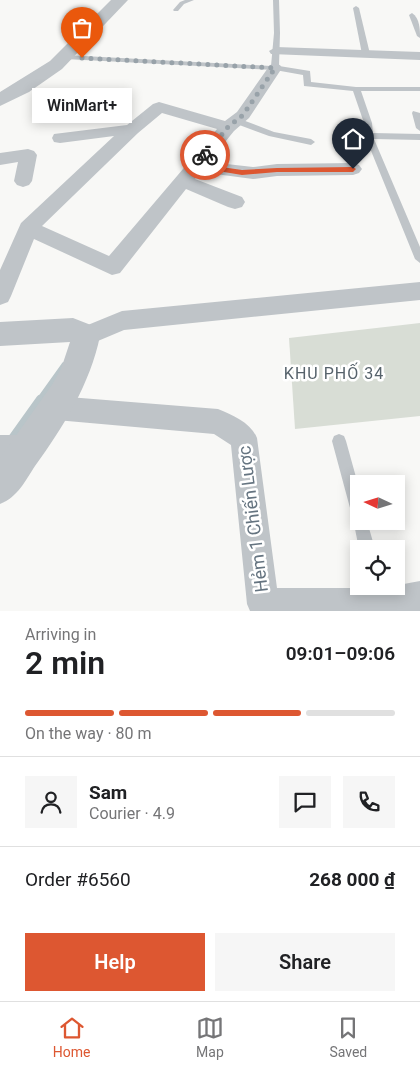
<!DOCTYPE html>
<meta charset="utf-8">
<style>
body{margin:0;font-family:Roboto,sans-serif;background:#f6f6f6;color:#202124;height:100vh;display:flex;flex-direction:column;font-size:19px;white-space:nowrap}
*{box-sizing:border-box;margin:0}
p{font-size:16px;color:#757577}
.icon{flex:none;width:28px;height:28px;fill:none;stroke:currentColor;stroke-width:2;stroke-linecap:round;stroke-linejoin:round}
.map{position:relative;height:611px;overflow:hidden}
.panel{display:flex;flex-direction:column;background:#fff;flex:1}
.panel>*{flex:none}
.needle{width:32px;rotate:274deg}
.buttons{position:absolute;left:350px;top:475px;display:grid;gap:10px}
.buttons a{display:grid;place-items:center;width:55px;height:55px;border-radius:0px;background:#fff;box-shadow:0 2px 12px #0003;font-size:25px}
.pin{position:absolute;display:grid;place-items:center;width:42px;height:42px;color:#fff;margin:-51px -21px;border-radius:50% 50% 50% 0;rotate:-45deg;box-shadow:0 0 5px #0007}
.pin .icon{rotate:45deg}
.courier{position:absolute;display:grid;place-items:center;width:50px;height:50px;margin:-25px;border:4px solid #dd5731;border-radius:50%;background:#fff;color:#222;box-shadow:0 1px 6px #0007}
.bubble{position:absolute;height:35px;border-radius:0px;background:#fff;box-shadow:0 2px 12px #0003;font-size:16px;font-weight:600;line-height:35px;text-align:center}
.overview em{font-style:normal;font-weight:600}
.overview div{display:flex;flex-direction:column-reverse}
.overview{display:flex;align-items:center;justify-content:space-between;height:85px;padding:0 25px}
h1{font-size:32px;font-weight:600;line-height:38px}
.bar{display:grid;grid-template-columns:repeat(4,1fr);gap:8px 5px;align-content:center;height:60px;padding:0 25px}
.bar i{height:6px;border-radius:4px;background:#e0e0e0}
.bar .selected{background:#dd5731}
.bar p{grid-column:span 4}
.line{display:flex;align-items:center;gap:12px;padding:0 25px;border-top:1px solid #e0e0e0}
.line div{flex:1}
.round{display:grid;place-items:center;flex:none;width:52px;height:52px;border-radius:0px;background:#f6f6f6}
.button{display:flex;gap:10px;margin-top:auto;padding:10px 25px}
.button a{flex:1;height:58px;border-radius:0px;background:#dd5731;color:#fff;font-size:20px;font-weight:600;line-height:58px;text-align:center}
.button a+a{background:#f6f6f6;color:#202124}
.dock{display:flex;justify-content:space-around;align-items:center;height:70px;border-top:1px solid #e0e0e0;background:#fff;font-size:14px;color:#757577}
.dock a{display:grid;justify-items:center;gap:2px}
.dock .selected{color:#dd5731}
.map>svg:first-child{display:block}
</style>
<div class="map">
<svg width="420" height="611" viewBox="0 0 420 611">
<rect width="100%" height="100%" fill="#f8f8f6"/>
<!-- green -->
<polygon fill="#d8ddd5" points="420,323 420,416 295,429 289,338"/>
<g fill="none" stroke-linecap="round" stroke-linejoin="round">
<!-- stream-far1 -->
<polyline stroke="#b9c5c9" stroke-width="5.5" points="39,400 64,365"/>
<!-- stream -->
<polyline stroke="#b9c5c9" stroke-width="8" points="10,441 40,399"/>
<!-- service -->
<g fill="#bfc4c8" fill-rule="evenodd">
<polygon points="185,0 194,0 184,4 178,11 174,11 173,10 180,2"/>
<polygon points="273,0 279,0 280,33 279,66 310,71 311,82 356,87 420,87 420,91 361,91 372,123 373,133 420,134 420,140 374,139 420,247 420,263 415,259 365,136 364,123 353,91 304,86 303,75 275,70 65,59 61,57 65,55 271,66 274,33"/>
<polygon points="356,6 359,8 370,54 366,56 362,54 353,8"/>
<path d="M412,13C420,18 420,30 420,38L417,36L409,15Z"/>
<polygon points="413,111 420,113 420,131 416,128 412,113"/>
<polygon points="234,119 240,119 274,132 311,139 315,142 311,145 269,136 234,123"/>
<polygon points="339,434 344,436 346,441 359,488 359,521 367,521 375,549 359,549 353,519 332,441 334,436"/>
</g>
<!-- minor -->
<g fill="#bfc4c8" fill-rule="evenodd">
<polygon points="276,47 420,52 420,60 271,54 269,51"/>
<path d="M275,64L280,65L282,68L249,118L234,131L209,162L253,167L277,164L353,163L359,165L362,169L359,173L353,175L277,176L253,179L200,172L195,179L242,197L245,202L242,207L235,209L228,207L186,189L120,273L112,275L34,239L11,296L8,302L0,305V270L21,223L114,136L60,143L54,142L52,138L54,134L127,125L153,104L159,102L225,121L237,112L270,65ZM162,113L217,129L109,256L42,226L138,133Z"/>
<polygon points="28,149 34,151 37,155 32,181 29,185 23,187 17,185 14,181 18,162 0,165 0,153"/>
<polygon points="420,282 420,300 124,330 86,346 78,343 74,336 78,329 122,311"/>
<path d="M56,396L218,409C233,415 251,423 257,438L277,588H382L420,581V611H250L247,604L231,445L214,434L56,420L47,417L43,408L47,399Z"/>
<polygon points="0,435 26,435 36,439 40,449 36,459 26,463 0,463"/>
</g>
<!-- tertiary -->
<g fill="#bfc4c8" fill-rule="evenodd">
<polygon points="111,0 128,0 62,69 29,92 0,106 0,92 50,61"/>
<path d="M73,318L96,327L100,336C90,384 64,426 35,466C25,481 18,497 0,504V458L52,385L61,369L70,342L0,346V322Z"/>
</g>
</g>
<!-- route -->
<polygon fill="#dd5731" points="205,153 208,155 201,164 242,170 277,168 353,167 356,169 353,172 277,172 242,175 194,167 194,164"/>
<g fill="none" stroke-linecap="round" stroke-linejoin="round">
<!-- done -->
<polyline stroke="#98a2a9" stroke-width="5" stroke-dasharray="0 9" points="82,58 275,68 243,115 228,127 205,155"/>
</g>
<g text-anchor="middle" stroke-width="5" stroke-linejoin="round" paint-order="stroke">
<!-- neighbourhood labels -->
<g font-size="16" letter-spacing="1" fill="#56626b" stroke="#fff">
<text x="334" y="379">KHU PHỐ 34</text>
</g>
<!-- near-street labels -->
<g font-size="18" fill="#657480" stroke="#fff">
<text transform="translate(253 519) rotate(-97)" y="6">Hẻm 1 Chiến Lược</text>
</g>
</g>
</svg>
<div class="buttons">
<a><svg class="needle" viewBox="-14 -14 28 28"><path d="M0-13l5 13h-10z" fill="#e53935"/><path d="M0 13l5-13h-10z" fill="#757577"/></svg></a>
<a><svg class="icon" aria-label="locate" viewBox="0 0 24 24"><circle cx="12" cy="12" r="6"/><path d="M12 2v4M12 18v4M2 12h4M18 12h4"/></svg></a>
</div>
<div class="pin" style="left:82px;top:58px;background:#ea580c"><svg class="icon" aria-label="bag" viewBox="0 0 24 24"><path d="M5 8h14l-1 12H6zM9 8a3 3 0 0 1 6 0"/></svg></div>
<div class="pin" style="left:353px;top:169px;background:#1f2937"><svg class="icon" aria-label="home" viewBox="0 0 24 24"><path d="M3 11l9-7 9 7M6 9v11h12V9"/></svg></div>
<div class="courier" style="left:205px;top:155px"><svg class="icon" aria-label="bike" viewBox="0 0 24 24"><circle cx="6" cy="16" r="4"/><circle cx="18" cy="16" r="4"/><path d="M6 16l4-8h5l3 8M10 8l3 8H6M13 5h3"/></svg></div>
<div class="bubble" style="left:32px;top:88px;width:100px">WinMart+</div>
</div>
<section class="panel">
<div class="overview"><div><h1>2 min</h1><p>Arriving in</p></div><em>09:01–09:06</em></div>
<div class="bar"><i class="selected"></i><i class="selected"></i><i class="selected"></i><i></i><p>On the way · 80 m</p></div>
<div class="line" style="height:90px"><a class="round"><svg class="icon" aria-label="person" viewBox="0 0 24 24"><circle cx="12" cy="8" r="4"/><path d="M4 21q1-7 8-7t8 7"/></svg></a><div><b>Sam</b><p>Courier · 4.9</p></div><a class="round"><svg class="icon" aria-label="chat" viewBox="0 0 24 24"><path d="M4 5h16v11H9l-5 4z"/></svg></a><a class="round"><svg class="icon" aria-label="phone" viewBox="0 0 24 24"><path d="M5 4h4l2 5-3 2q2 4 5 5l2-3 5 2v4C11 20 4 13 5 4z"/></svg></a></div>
<div class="line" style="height:65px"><div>Order #6560</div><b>268 000 ₫</b></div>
<div class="button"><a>Help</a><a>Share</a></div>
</section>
<nav class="dock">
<a class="selected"><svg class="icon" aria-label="home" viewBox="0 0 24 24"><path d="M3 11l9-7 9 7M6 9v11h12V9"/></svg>Home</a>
<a><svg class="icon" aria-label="map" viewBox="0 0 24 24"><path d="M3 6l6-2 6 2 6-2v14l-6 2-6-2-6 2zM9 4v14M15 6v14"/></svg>Map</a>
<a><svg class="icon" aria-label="saved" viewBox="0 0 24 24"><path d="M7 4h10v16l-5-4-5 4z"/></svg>Saved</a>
</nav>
